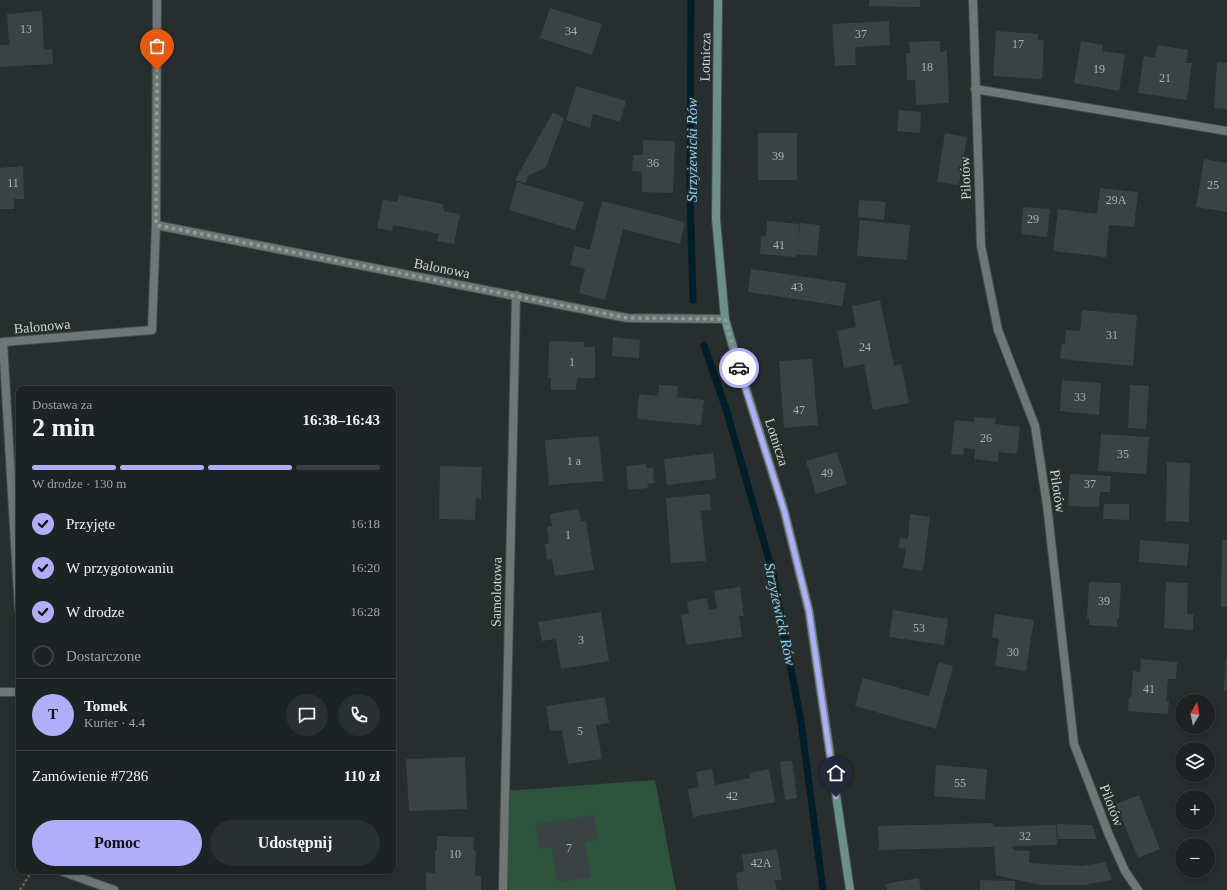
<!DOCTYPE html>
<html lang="pl">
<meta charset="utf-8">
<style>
body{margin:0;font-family:Georgia,serif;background:#2a2f2f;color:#f1f3f6;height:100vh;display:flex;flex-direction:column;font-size:15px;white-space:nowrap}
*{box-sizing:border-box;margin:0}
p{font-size:13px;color:#a0a4a5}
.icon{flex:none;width:22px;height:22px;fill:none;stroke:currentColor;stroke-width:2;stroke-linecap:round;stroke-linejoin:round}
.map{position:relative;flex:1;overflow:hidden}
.panel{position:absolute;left:16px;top:386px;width:380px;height:488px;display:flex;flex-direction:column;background:#1d2222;border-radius:8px;box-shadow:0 2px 6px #0003,0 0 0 1px #3b3f40}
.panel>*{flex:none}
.needle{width:26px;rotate:10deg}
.buttons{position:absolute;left:1175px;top:694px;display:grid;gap:8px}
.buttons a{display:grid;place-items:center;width:40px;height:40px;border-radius:50%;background:#1d2222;box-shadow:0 2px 6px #0003,0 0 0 1px #3b3f40;font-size:20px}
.pin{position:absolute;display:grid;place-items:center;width:34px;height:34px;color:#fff;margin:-41px -17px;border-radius:50% 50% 50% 0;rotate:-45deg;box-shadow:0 0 4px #0007}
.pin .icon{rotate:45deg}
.courier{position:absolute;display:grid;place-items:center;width:40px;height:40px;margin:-20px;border:3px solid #b2adf9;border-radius:50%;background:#fff;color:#222;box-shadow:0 1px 5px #0007}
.overview em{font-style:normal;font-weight:600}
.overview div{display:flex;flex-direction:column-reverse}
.overview{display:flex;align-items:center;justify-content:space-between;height:68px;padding:0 16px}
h1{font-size:26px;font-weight:600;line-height:30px}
.bar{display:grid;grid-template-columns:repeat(4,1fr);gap:6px 4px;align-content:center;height:48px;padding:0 16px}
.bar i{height:5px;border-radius:3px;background:#3b3f40}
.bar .on{background:#b2adf9}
.bar p{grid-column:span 4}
.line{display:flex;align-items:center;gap:10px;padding:0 16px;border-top:1px solid #3b3f40}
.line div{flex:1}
.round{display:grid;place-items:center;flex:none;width:42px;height:42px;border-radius:21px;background:#2a2f2f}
ol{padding:0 16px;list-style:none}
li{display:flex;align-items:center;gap:12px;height:44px}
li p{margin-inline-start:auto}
li .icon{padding:4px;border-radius:50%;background:#b2adf9;color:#111;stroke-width:4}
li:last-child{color:#a0a4a5}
li i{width:22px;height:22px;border:2px solid #3b3f40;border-radius:50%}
.primary-button{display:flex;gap:8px;margin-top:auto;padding:8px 16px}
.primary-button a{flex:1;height:46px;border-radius:24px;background:#b2adf9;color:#111;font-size:16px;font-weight:600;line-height:46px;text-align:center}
.primary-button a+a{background:#2a2f2f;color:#f1f3f6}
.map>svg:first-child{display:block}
</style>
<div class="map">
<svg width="1227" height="890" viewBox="0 0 1227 890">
<rect width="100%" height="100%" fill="#272e2d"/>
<!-- green -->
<polygon fill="#2c533c" points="655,780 676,890 503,890 505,791"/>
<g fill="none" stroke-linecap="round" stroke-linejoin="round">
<!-- stream -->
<g stroke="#001d2b" stroke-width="7">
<polyline points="691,0 690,192 693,300"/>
<polyline points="704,345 727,412 773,574 801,722 823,890"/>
</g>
</g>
<!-- building -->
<g fill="#3b4243">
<polygon points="869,0 920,0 920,7 869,6"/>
<polygon points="550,8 602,24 592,55 540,38"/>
<polygon points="42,11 44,50 52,49 53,64 0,67 0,45 9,45 7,14"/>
<polygon points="889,21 890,45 855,47 856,65 835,66 832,24"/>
<polygon points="996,31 1038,34 1038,40 1044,40 1042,79 993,76"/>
<polygon points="940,41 940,52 947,51 949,103 916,105 915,80 907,80 906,53 910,53 909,42"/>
<polygon points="1081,41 1103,45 1102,51 1125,54 1119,91 1074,83"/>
<polygon points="1157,45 1188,50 1186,63 1192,63 1187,100 1138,93 1144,56 1155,58"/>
<polygon points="1217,62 1227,63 1227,109 1214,108"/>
<polygon points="576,86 626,101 620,122 593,114 590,128 566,120"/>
<polygon points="899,110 921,112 920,133 897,131"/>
<polygon points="553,112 564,118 546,167 528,176 526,183 515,180"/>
<rect x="758" y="133" width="39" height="47"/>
<polygon points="945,133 967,137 959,185 937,182"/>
<polygon points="643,140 675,141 673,193 642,192 642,172 632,171 633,155 643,155"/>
<polygon points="1204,159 1227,163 1227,212 1196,207"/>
<polygon points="23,166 24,199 14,199 14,209 0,209 0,168"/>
<polygon points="517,182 584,202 575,230 509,210"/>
<polygon points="1100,188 1138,192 1134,227 1109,225 1106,257 1053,251 1058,209 1097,214"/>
<polygon points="399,195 443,204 444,211 460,214 454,244 437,241 439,234 393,225 392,231 377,228 383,199 397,202"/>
<polygon points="859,200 886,202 884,220 858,217"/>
<polygon points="602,201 685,222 680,244 623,229 605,300 579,293 585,269 570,265 575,246 590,250"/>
<polygon points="1023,207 1050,209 1047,237 1021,234"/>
<polygon points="860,220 910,225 907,260 857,256"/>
<polygon points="767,221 799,224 798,239 800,223 820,225 817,256 796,254 796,257 760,254 761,236 766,236"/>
<polygon points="751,269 846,283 842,306 748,292"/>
<polygon points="880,300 894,366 901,364 909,403 873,410 864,364 844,368 837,331 856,327 852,306"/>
<polygon points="1082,310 1137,315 1133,366 1060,359 1062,344 1065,344 1066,330 1080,331"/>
<polygon points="613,337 640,340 639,358 612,356"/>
<polygon points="549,341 584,342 584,347 595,347 595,378 577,378 576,390 551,390 551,378 548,378"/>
<polygon points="812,359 818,425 784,428 779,361"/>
<polygon points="1062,380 1101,383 1099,415 1060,411"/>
<polygon points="659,385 678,386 677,397 704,400 701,425 637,419 639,394 658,396"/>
<polygon points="1130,385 1149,386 1146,429 1128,428"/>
<polygon points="974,417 996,419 995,424 1020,427 1017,454 999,452 998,462 974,459 975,449 964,448 963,455 951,454 955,420 974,422"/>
<polygon points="1101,434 1149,437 1146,474 1098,471"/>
<polygon points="599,436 603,481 549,485 545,440"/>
<polygon points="837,452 847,484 816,494 806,461"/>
<polygon points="713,453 716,479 667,485 664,459"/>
<polygon points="1167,462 1190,463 1189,522 1166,521"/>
<polygon points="646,464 646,468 653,468 654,483 647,484 648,488 628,490 626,466"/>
<polygon points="440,466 482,467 481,499 476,498 475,520 439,519"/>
<polygon points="1070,474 1111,476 1110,492 1100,492 1099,507 1068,506"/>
<polygon points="710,494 711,510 701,511 706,561 671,563 666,498"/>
<polygon points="1104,504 1129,504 1129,520 1103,519"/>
<polygon points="579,509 581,521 586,521 594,570 555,576 552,559 547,560 545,544 549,543 547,527 552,526 550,514"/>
<polygon points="910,514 930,517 923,571 903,568 906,549 899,548 900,538 908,539"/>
<polygon points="1140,540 1189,544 1187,566 1139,562"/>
<polygon points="1222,540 1227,540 1227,607 1221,607"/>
<polygon points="1089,582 1121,583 1119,619 1117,619 1117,627 1089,625 1089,618 1087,618"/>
<polygon points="1166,582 1188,583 1187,614 1193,614 1193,630 1164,628"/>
<polygon points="740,587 744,616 739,616 742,637 686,645 681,615 689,613 687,601 707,598 709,610 717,609 714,591"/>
<polygon points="893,610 948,619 944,645 889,637"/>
<polygon points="601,612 609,661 561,669 556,639 542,641 538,622"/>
<polygon points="995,614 1034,620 1026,671 995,666 999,639 992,637"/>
<polygon points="1141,659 1177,662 1176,679 1168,679 1166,701 1169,701 1168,714 1128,711 1129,698 1131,698 1133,671 1140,672"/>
<polygon points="1226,659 1227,659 1227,691 1224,691"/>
<polygon points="939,662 953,666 936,729 855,706 863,678 929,696"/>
<polygon points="605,697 609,723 596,725 602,759 568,764 562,730 550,731 546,706"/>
<polygon points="465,757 467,809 409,811 406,759"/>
<polygon points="792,761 797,798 785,800 780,762"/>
<polygon points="936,765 987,769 985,800 934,796"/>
<polygon points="712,769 715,785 750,778 749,773 769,769 775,802 693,817 688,789 699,787 696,772"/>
<polygon points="1139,795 1160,849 1138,858 1116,804"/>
<polygon points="594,815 598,840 585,842 591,877 557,882 552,847 539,849 535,824"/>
<polygon points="993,823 994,827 1056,825 1057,845 1012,846 1013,850 1030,851 1029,863 1082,866 1105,862 1112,880 1084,885 1041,885 996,875 994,847 879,850 878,826"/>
<polygon points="1057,824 1092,825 1097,839 1058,839"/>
<polygon points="437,836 474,837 473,851 476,851 475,876 481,876 481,890 426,890 426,872 435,873 435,850 437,850"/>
<polygon points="777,849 782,880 775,880 777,890 738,890 736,873 744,871 742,855"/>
<polygon points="919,878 921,890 887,890 885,884"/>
<polygon points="980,880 1015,881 1015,890 980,890"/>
</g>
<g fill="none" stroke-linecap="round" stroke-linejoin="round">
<!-- street casing -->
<g stroke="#454b4b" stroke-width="10">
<g id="street">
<polyline points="157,0 156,225 627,318 725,319"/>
<polyline points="973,0 981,246 998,330 1035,426 1047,505 1074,744 1109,835 1125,871 1138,890"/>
<polyline points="975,89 1227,131"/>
<polyline points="19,611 3,342 152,330 156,225"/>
<polyline points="0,692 19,692"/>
<polyline points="61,871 114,890"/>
<polyline points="503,890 516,295"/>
</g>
</g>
<!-- secondary casing -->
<g stroke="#454b4b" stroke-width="10">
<polyline id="secondary" points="718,0 716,219 725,319 735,354 784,510 809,611 850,890"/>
</g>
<!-- path -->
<polyline stroke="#5b6160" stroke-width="2.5" stroke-dasharray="3 2" stroke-linecap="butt" points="20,890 32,871"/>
<!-- street -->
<use href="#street" stroke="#6f7776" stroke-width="8"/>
<!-- secondary -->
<use href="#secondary" stroke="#699188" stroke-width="8"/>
</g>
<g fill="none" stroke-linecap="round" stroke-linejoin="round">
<!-- done -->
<polyline stroke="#949a99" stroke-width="4" stroke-dasharray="0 7.2" points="157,70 156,225 627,318 725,319 739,368"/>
<!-- route -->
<polyline stroke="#b2adf9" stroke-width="5" points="739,368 784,510 809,611 836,797"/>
</g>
<g text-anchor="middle" stroke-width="3" stroke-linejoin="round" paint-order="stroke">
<!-- number labels -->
<g font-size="12" fill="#aab0af">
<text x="26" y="33">13</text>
<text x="571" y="35">34</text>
<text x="861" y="38">37</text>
<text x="1018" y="48">17</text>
<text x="927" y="71">18</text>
<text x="1099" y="73">19</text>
<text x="1165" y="82">21</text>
<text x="778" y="160">39</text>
<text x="653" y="167">36</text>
<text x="13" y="187">11</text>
<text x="1213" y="189">25</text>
<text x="1116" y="204">29A</text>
<text x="1033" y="223">29</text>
<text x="779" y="249">41</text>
<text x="797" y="291">43</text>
<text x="1112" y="339">31</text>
<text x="865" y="351">24</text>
<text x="572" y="366">1</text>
<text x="1080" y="401">33</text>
<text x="799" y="414">47</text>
<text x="986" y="442">26</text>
<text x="1123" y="458">35</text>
<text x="574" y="465">1 a</text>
<text x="827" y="477">49</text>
<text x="1090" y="488">37</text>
<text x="568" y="539">1</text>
<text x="1104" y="605">39</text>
<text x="919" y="632">53</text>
<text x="581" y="644">3</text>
<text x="1013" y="656">30</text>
<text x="1149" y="693">41</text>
<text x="580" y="735">5</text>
<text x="960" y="787">55</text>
<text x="732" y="800">42</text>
<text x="1025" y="840">32</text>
<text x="569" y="852">7</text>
<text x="455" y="858">10</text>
<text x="761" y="867">42A</text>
</g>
<!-- street labels -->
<g font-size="14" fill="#cfd4d3" stroke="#272e2d">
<text transform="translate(705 57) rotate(-89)" y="5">Lotnicza</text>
<text transform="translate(965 178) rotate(-92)" y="5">Pilotów</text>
<text transform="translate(442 268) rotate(11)" y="5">Balonowa</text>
<text transform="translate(42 326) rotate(-5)" y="5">Balonowa</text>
<text transform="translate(777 442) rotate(72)" y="5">Lotnicza</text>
<text transform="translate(1058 491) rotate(82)" y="5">Pilotów</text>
<text transform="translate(496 592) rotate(-89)" y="5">Samolotowa</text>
<text transform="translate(1112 805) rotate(69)" y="5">Pilotów</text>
</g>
<!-- water labels -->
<g font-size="15" font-style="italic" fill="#87d1f5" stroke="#272e2d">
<text transform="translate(692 150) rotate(-90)" y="5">Strzyżewicki Rów</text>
<text transform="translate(780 614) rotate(78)" y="5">Strzyżewicki Rów</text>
</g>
</g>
</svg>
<div class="buttons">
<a><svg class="needle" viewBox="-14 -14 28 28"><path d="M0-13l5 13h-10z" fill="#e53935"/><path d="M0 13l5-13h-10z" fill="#a0a4a5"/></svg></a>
<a><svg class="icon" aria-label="layers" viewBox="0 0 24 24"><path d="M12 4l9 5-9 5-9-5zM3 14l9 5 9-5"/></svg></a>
<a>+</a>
<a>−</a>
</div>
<div class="pin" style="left:157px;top:70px;background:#ea580c"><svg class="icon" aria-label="bag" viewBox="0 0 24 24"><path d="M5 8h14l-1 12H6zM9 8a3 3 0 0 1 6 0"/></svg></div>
<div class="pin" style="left:836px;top:797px;background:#1f2937"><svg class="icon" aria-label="home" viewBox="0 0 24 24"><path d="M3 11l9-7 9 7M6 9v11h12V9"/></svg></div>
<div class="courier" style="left:739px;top:368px"><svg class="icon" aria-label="car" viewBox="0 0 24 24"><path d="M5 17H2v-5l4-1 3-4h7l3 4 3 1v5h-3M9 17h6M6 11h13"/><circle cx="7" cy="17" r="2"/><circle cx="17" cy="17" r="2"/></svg></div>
<section class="panel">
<div class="overview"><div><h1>2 min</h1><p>Dostawa za</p></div><em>16:38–16:43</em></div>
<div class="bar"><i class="on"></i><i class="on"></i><i class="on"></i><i></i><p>W drodze · 130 m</p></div>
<ol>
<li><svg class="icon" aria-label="check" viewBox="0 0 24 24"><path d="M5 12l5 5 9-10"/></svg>Przyjęte<p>16:18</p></li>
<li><svg class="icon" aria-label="check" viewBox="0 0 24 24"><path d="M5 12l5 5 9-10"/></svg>W przygotowaniu<p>16:20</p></li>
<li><svg class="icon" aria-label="check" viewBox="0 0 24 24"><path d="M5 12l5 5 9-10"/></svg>W drodze<p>16:28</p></li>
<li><i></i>Dostarczone</li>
</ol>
<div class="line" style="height:72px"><b class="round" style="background:#b2adf9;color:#111">T</b><div><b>Tomek</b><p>Kurier · 4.4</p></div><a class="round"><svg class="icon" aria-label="chat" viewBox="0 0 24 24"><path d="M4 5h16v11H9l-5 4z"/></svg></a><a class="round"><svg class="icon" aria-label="phone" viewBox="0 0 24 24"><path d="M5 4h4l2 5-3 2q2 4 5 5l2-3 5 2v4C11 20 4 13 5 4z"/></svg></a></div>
<div class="line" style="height:52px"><div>Zamówienie #7286</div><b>110 zł</b></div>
<div class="primary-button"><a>Pomoc</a><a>Udostępnij</a></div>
</section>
</div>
